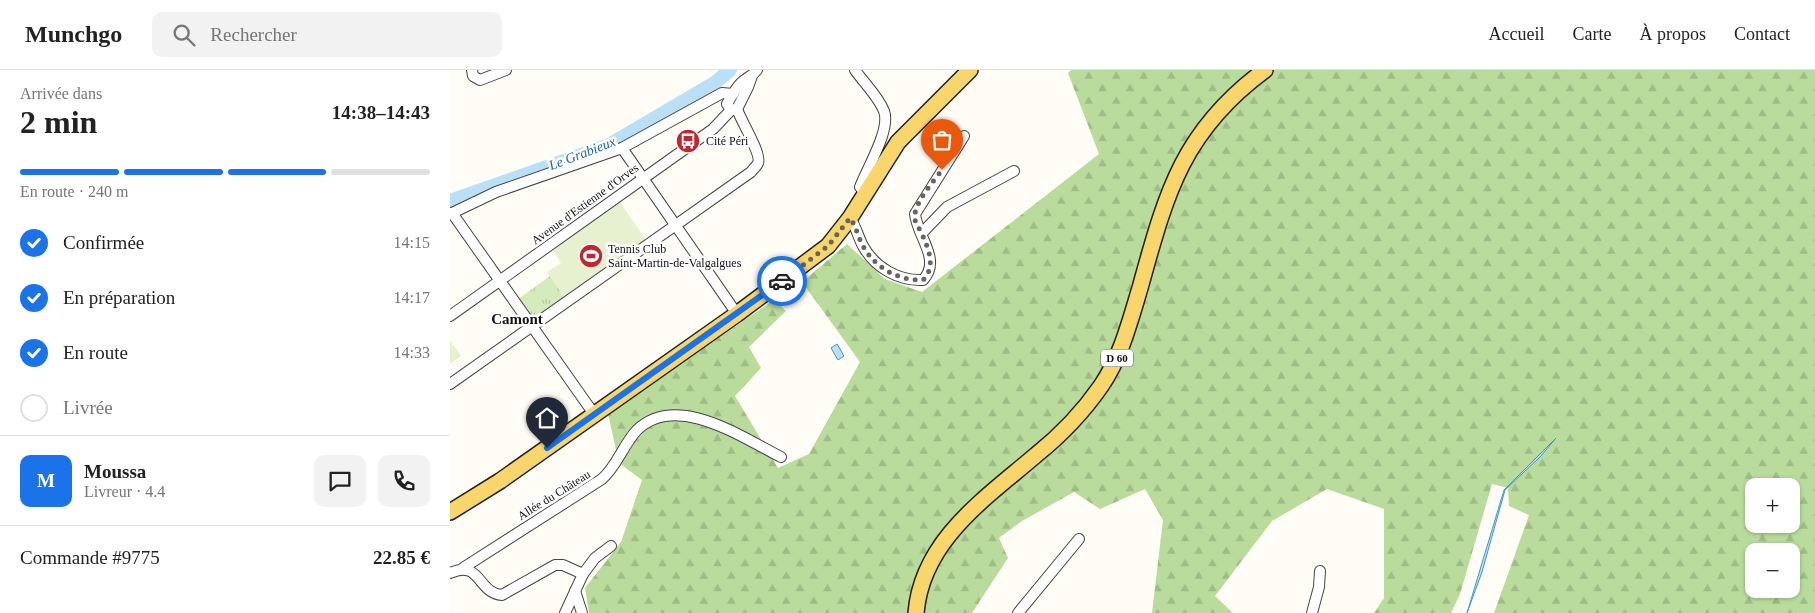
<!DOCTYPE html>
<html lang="fr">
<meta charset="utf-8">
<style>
body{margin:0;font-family:"Times New Roman",serif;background:#f2f2f2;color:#222;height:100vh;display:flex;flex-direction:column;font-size:19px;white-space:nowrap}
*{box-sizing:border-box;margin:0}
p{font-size:16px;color:#767676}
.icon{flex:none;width:28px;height:28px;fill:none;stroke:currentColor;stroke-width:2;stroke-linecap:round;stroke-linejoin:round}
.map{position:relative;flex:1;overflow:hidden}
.side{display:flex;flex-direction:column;background:#fff;width:450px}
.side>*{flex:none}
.controls{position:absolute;left:1295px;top:408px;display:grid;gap:10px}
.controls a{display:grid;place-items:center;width:55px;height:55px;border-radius:10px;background:#fff;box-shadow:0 1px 4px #0004;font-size:25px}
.pin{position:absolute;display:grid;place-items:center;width:42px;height:42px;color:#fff;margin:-51px -21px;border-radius:50% 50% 50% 0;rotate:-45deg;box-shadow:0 0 5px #0007}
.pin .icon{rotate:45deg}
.courier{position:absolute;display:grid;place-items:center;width:50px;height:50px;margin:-25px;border:4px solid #1a73e8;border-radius:50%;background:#fff;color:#222;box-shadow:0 1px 6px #0007}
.overview em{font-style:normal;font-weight:600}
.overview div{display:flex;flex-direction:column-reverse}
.overview{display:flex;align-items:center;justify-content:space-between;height:85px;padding:0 20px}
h1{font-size:32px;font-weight:600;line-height:38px}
.bar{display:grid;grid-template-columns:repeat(4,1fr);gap:8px 5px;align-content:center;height:60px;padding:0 20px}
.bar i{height:6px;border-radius:4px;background:#e0e0e0}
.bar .current{background:#1a73e8}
.bar p{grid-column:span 4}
.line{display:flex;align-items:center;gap:12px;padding:0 20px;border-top:1px solid #e0e0e0}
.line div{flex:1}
.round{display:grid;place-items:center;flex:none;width:52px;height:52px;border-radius:10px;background:#f2f2f2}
ol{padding:0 20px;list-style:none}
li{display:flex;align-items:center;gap:15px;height:55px}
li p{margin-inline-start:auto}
li .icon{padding:5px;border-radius:50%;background:#1a73e8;color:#fff;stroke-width:4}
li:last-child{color:#767676}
li i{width:28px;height:28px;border:2px solid #e0e0e0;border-radius:50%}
header{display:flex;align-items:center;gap:30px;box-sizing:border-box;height:70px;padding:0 25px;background:#fff;border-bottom:1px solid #e0e0e0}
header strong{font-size:24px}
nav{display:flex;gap:28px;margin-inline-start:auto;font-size:18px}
.search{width:350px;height:45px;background:#f2f2f2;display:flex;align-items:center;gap:12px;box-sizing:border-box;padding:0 18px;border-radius:10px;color:#767676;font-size:19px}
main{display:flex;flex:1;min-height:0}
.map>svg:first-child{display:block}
</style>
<header>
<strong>Munchgo</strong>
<div class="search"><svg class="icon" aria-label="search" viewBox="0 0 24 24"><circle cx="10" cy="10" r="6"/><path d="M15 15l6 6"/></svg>Rechercher</div>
<nav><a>Accueil</a><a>Carte</a><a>À propos</a><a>Contact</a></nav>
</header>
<main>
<section class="side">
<div class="overview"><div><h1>2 min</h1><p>Arrivée dans</p></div><em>14:38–14:43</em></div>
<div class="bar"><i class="current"></i><i class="current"></i><i class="current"></i><i></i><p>En route · 240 m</p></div>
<ol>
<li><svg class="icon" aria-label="check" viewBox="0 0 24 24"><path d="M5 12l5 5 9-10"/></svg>Confirmée<p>14:15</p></li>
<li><svg class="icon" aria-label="check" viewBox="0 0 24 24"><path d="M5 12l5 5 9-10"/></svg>En préparation<p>14:17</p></li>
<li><svg class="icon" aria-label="check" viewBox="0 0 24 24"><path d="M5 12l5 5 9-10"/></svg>En route<p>14:33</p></li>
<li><i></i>Livrée</li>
</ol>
<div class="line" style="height:90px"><b class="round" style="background:#1a73e8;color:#fff">M</b><div><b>Moussa</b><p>Livreur · 4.4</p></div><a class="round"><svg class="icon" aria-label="chat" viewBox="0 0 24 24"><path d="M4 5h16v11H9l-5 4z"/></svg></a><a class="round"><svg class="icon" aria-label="phone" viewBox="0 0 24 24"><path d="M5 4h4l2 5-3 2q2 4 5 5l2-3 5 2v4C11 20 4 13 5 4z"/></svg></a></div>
<div class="line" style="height:65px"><div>Commande #9775</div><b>22.85 €</b></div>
</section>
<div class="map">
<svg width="1365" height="543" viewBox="0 0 1365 543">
<defs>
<pattern id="forest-firs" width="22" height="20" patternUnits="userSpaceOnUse" patternTransform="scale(1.25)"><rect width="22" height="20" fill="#b9dc9c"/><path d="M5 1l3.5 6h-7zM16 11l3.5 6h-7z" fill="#9ebc85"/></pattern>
<pattern id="park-tufts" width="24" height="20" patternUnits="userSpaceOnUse" patternTransform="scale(1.25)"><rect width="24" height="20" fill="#d5ebbd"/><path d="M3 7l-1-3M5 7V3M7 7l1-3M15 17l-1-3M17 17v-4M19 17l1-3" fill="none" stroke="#b6c8a1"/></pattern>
</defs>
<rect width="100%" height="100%" fill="#fffdf5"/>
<!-- forest -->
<path fill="url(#forest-firs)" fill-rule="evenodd" d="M621,0H1365V543H1044L1079,445L1059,436L1058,418L1042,414L1010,524L1001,543H924L934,528V439L877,419L822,451L765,526L783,543H702L713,450L695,419L650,439L624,422L572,451L549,468L558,488L522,543H139L135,518L171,472L192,410L169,393L158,344L324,230L336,241L299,277L311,298L285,326L328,398L359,384L410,292L352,212L397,174L435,209L472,222L649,84L618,3ZM1304,416H1341V454H1304ZM1304,481H1341V519H1304Z"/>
<!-- park -->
<polygon fill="url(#park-tufts)" points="100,206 114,227 84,248 68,229"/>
<!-- pitch -->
<g fill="#e6f2cf">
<polygon points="169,131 197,171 114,227 97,202 111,193 102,178"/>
<polygon points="0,270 11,286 0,294"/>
</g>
<!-- water -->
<g fill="#b9e0f7" stroke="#3f96cf">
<polygon points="387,274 394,286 388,290 381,278"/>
<polygon points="1106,368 1091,386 1055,420 1032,502 1017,543 1054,420"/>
</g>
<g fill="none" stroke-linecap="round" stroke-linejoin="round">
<!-- river -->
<polyline stroke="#b9e0f7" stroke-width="14" points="0,131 159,75 266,12 280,0"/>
<!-- minor casing -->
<g stroke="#444" stroke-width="12">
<g id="minor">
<polyline points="22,0 23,6 30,10 56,0"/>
<path d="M405,0C414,13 428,26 434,41C441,60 417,98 410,117L415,123"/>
<path d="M281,40L277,34C281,27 285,19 291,13C296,8 302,6 307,0"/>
<polyline points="281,40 287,39 298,17 302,6"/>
<polyline points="172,78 287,244"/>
<polyline points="2,143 144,344"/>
<polyline points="0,144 46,122 172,78 272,23 283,24"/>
<path d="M400,148C406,156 408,167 413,176C425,198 449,211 473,210C492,190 467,166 465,144L514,66"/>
<polyline points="472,163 497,137 564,101"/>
<polyline points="0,246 263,59 281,40"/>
<path d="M0,314L301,102C303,99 307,96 308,93C312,84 291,51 287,39"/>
<path d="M13,498L152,409C167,396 173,375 187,360C227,322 291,367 331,387"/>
<path d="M0,503C31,489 27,523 52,525L105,495H113L133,504L145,488L161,476"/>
<polyline points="125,521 132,543"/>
<polyline points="115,543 133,504"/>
<polyline points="568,543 629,469"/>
<polyline points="862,543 869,517 870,501"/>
</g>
</g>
<!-- primary casing -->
<g stroke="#222" stroke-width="18">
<g id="primary">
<polyline points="0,442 50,411 287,244 378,176 400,148 448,72 520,0"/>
<path d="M466,543C472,470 536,428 586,385C611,365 633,342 651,316C671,287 680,251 690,218C716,124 732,61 815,0"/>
</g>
</g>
<!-- minor -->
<use href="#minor" stroke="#fff" stroke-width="10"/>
<!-- primary -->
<use href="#primary" stroke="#f9d66b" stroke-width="15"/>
</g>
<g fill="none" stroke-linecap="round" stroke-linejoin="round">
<!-- done -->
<path stroke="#646461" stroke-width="5" stroke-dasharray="0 9" d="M332,211L378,176L400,148C406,156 408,167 413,176C425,198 449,211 473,210C486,197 479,180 472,164C469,157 463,152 465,143C469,127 483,112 492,100"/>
<!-- route -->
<polyline stroke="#1a73e8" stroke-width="6" points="97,378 332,211"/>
</g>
<!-- icons -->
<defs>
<g id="bus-disc" transform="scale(1.25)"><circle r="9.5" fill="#c4262e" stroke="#fff"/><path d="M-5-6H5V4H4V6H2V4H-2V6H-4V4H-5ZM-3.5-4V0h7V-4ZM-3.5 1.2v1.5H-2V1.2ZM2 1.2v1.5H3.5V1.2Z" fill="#fff"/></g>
<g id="stadium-disc" transform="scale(1.25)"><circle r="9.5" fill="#c4262e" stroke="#fff"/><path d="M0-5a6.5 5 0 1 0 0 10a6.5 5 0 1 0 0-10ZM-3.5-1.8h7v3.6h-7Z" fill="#fff"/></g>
</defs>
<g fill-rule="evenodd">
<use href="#bus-disc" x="238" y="71"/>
<use href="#stadium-disc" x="141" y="186"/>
</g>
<g text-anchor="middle" stroke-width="5" stroke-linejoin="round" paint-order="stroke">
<!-- shield labels -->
<rect fill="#fff" stroke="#585858" stroke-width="1" x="651" y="279.5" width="32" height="17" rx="4"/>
<g font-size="11" font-weight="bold" fill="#111">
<text x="667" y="292">D 60</text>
</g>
<!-- poi labels -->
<g font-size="12" fill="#111" stroke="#fff" text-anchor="start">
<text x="256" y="75">Cité Péri</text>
<text x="158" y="183">Tennis Club<tspan x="158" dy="14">Saint-Martin-de-Valgalgues</tspan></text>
</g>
<!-- street labels -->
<g font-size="12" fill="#111" stroke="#fff">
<text transform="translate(135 134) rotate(-36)" y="4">Avenue d'Estienne d'Orves</text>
<text transform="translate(104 425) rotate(-32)" y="4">Allée du Château</text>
</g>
<!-- water labels -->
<g font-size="14" font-style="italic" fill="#1768a6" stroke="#fff">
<text transform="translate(132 83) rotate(-21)" y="5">Le Grabieux</text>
</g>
<!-- quarter labels -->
<g font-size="15" font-weight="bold" fill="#111" stroke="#fff">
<text x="67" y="254">Camont</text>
</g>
</g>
</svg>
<div class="controls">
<a>+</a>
<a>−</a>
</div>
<div class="pin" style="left:492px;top:100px;background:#ea580c"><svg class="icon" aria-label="bag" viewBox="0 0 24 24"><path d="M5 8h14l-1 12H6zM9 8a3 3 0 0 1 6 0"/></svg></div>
<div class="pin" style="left:97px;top:378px;background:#1f2937"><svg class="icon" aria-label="home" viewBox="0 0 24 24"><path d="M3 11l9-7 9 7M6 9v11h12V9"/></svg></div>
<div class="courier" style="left:332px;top:211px"><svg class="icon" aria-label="car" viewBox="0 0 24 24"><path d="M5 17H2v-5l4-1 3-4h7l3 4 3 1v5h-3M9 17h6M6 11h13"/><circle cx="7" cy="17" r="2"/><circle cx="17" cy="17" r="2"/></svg></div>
</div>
</main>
